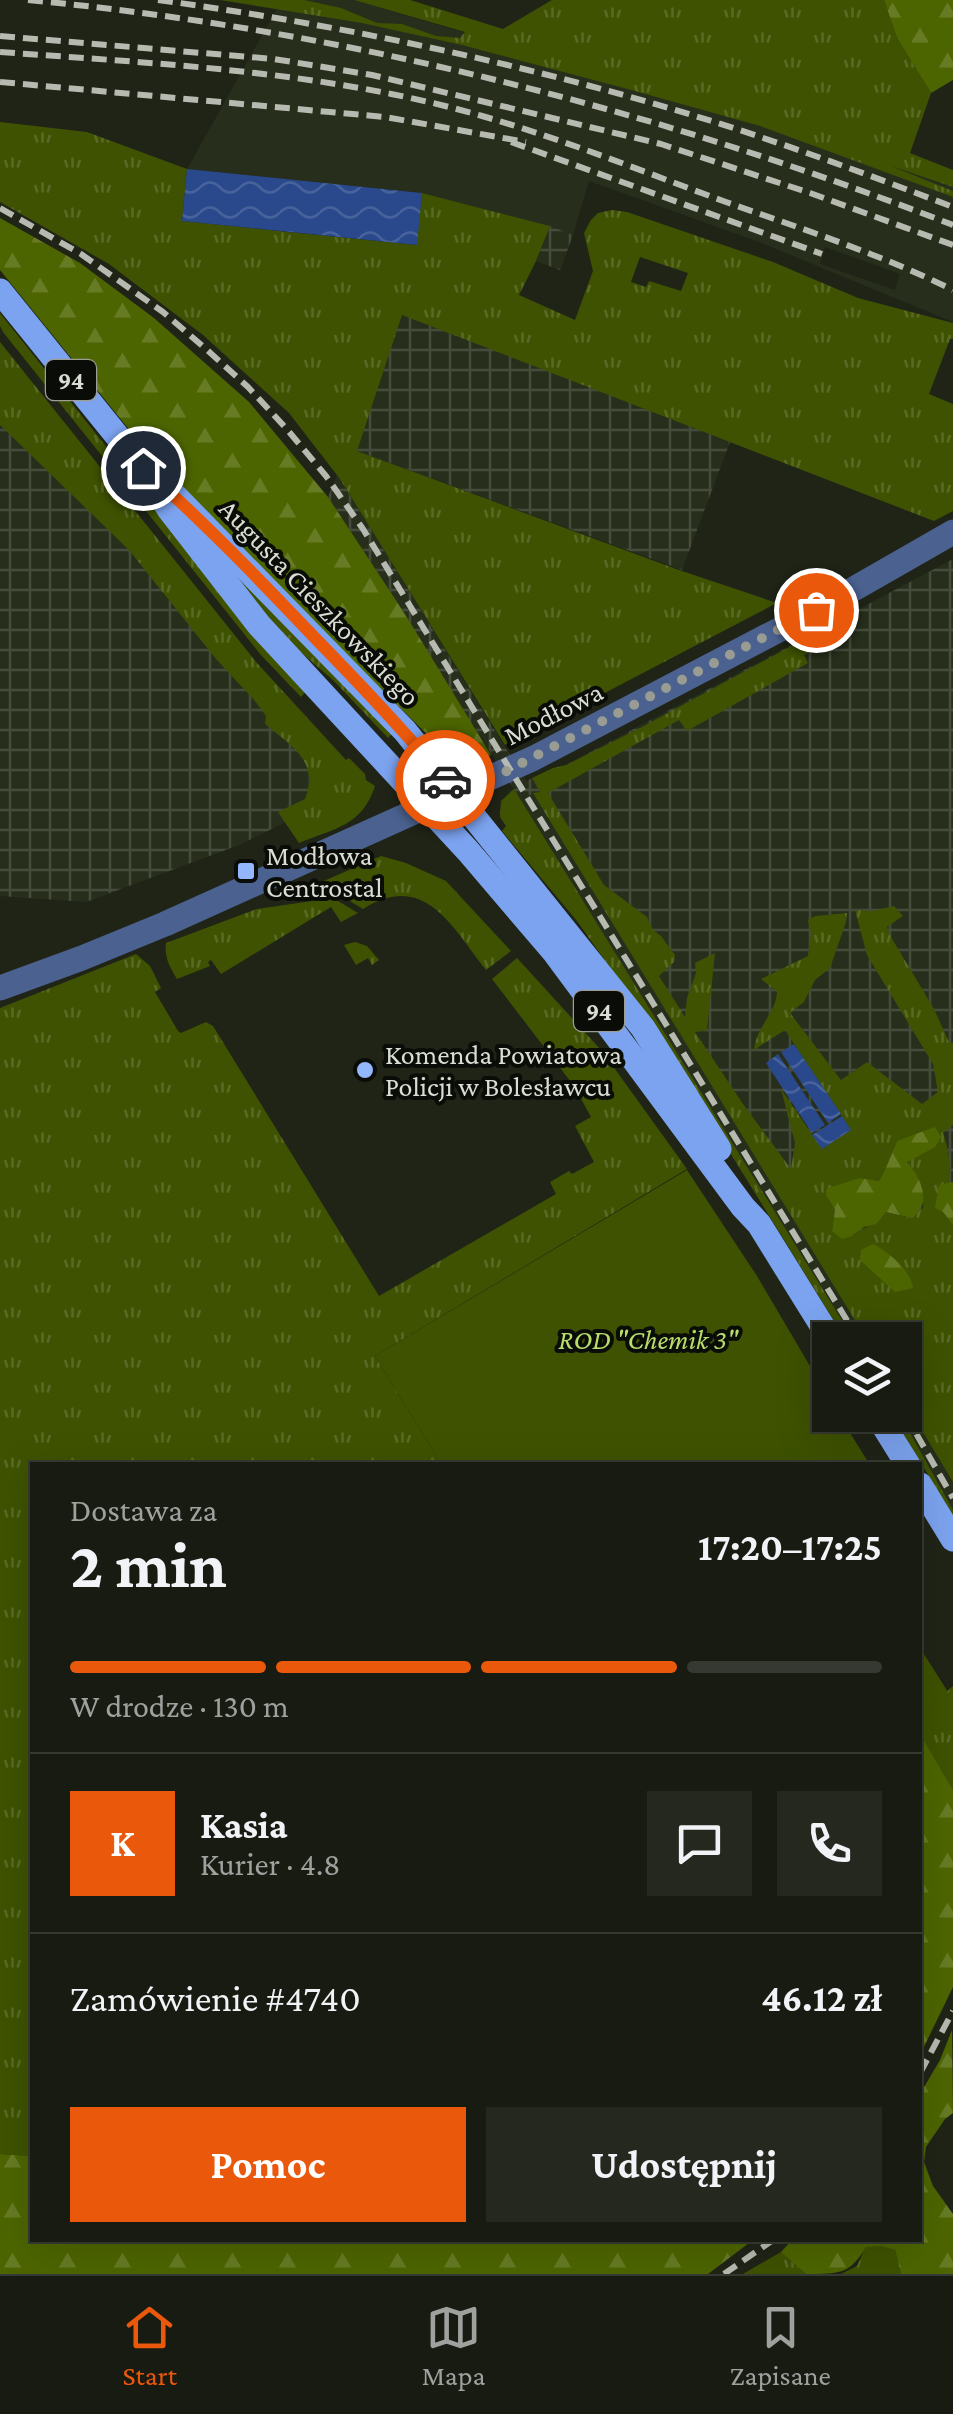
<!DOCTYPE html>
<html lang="pl">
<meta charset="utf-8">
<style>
body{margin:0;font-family:"Crimson Pro",serif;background:#25281f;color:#f1f3f6;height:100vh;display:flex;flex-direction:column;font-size:38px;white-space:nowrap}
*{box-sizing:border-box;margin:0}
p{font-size:32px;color:#9fa19f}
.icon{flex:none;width:55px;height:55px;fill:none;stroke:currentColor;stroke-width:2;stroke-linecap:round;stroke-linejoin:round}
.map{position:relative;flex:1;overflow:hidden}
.side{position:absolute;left:30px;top:1462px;width:892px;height:780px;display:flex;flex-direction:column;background:#181b11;border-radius:0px;box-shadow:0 10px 40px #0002,0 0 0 2px #363931}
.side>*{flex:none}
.tools{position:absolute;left:812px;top:1322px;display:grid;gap:20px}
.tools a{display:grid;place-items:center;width:110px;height:110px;border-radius:0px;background:#181b11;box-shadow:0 10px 40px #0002,0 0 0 2px #363931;font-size:50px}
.pin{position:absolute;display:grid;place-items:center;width:85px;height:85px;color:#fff;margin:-42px;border:5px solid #fff;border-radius:50%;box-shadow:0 2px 10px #0007}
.courier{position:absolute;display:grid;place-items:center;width:100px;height:100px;margin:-50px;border:8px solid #ea580c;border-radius:50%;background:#fff;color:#222;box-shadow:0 2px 12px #0007}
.head em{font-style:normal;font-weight:700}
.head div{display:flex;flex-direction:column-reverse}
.head{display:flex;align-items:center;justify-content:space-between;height:170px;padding:0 40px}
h1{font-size:65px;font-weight:700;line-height:75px}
.bar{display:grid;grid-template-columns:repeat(4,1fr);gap:15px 10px;align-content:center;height:120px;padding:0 40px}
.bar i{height:12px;border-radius:8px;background:#363931}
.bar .on{background:#ea580c}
.bar p{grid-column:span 4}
.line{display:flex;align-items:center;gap:25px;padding:0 40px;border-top:2px solid #363931}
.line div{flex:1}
.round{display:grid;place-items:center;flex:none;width:105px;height:105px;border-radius:0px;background:#25281f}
.primary-button{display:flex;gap:20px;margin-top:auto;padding:20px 40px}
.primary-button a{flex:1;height:115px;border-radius:0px;background:#ea580c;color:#fff;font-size:40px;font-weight:700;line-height:115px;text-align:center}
.primary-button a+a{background:#25281f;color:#f1f3f6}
.tabs{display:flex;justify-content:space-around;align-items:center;height:140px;border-top:2px solid #363931;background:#181b11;font-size:28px;color:#9fa19f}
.tabs a{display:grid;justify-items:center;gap:5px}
.tabs .on{color:#ea580c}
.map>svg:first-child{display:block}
</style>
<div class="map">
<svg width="953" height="2274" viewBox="0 0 953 2274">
<defs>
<pattern id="industrial-grid" width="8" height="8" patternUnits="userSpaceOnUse" patternTransform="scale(2.5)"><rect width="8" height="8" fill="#272e1b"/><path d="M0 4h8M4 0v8" fill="none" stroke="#464c3b"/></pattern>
<pattern id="grass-tufts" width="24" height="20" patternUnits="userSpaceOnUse" patternTransform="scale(2.5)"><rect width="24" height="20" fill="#3e5201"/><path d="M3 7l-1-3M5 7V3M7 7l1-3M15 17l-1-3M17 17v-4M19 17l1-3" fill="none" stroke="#596a25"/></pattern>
<pattern id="forest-firs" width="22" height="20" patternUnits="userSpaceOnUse" patternTransform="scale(2.5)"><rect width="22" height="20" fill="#4d6500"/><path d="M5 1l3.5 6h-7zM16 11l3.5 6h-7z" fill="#667b24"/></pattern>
<pattern id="water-waves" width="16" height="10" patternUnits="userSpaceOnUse" patternTransform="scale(2.5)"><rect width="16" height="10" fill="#2a498c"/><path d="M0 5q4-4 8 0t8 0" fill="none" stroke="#48639b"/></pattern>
</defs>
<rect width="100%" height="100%" fill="#202417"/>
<!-- built -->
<g fill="#272e1b" fill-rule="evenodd">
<path d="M282,0H354L556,60L755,113L953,187V322L759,242L589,181L573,235L560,270L549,226L422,193L187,169ZM825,247L900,274L895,290L820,264Z"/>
<polygon points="532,778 732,1111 876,1340 846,1340 674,1062 509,791"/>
<polygon points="905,1386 953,1462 953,1516 892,1415 905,1415"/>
</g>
<!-- industrial -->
<g fill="url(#industrial-grid)">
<polygon points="550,226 573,235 560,270 536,261"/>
<polygon points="402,314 730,442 682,570 357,451 340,479 526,781 566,765 953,559 953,1462 905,1340 876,1340 541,793 533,793 521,800 441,676 405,614 328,497"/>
<polygon points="0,406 146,557 272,714 295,738 327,802 239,845 86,902 0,896"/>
</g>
<!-- grass -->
<g fill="url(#grass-tufts)" fill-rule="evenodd">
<polygon points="220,0 304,0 341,8 377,23 402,24 436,36 460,38 465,32 354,0 410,0 503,29 552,0 884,0 897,38 931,93 910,153 953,170 953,187 891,166 953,191 953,197 760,126 635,91 462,45 362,23"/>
<path d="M0,122L87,132L187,169L182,221L416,245L422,193L550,226L536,261L519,295L575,320L593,271L584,233L591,220L598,213L612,210L627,212L773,262L858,298L953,323V339H950L929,394L953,404V511L934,521L402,315L357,451L676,569L777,603L505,745L340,479L289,413L203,335L109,264L0,202ZM640,257L688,273L681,291L649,281L646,287L631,282Z"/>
<polygon points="0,313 131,478 306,691 301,697 261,655 3,332 0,326"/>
<path d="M0,342L257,663L346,760L349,758L365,774L366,780L375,786C362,826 335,828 299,843L278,812L305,799C320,761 291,746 265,724L266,716L255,701L216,659L129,550L0,425Z"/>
<polygon points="237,578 266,603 392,734 388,738 334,681 282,636"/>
<path d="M806,638L824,645L804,655L808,663L687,731L679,720L548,793L604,885L647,917L653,930L661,936L675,955L674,962L659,976L685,1017L687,998L696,973L695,963L715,953L707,1030L695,1032L743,1104L791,1169L795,1143L781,1089L822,1149L851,1130L785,1030L754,1050C756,1027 776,1013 777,992L761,979L808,956L811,933L808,920L815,916L847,913L846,922L830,968L815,980L804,1002L790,1013L841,1080L867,1062L922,1104L938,1092L933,1064L867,955L855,910L873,911L894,906L903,916L887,927L891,937L934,1009L949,1042L953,1043V1125L943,1133C953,1163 952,1181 943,1212L953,1225V1482L905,1402V1340H867L533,793L540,792L532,778L553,768L566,765L642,727ZM897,1141C907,1164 925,1182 923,1208L911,1218L886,1212C876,1225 865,1226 852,1236L832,1231L835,1208L860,1178L879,1181C887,1172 891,1153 897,1141Z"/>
<polygon points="514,789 854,1340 846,1340 674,1062 626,990 577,921 502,831 506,826 500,817 501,801"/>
<path d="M381,856L406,863L446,881L511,951L486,970C452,927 425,870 363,909L335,892L285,898Z"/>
<path d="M333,898L358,913L341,922L331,907L221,974L211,960L208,962L210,966L177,979C170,967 164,957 166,943L257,909Z"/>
<polygon points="355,942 367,946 379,960 372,965 368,958 356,965 344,945"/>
<polygon points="136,954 150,966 161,988 155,992 178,1031 181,1033 206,1022 213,1026 379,1296 556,1194 550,1182 569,1171 572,1174 594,1162 575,1126 591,1117 574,1086 492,979 517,958 602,1051 687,1169 375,1356 442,1465 32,1465 32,2156 0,2154 0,1008"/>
<polygon points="892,1415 900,1415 953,1510 953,1516"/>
<polygon points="953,1686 953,1790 920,1736 920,1715"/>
<polygon points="866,2246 880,2246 895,2250 901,2274 841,2274 857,2266"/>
<polygon points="781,2252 806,2274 743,2274"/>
</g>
<!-- forest -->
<g fill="url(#forest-firs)">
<polygon points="884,0 953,0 953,80 931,93 897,38"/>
<polygon points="0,218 80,263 154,318 249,402 328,497 405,614 491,755 470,763 450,757 177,487 153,459 0,270"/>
<path d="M935,1127L941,1137L935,1147L907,1162C921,1178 933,1204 912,1218L886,1212L876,1224L864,1227L852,1236L842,1239L832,1231L835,1209L826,1195L828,1188L860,1178L879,1181C885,1173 892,1152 897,1141Z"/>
<polygon points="953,1182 953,1225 943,1212 935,1208 939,1185"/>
<path d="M873,1244C889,1252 911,1271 913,1288L895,1292L860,1260L861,1250Z"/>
<polygon points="921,1736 953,1790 953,1987 920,2055"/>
<path d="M952,2030L953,2113L945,2119L926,2147L924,2162L933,2186L953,2214V2274H901L895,2250L880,2246L866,2247C850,2274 840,2274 806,2274L781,2252L792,2240H920V2094L940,2060Z"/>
<polygon points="0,2154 32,2156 32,2240 753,2240 708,2274 0,2274"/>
</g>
<!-- garden -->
<g fill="#3e5201">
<polygon points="687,1170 757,1276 830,1400 830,1415 839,1415 870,1465 442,1465 375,1356"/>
<polygon points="920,1648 948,1692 920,1715"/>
</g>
<!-- water -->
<g fill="url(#water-waves)">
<polygon points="187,169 422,193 417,245 182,221"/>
<polygon points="794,1044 841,1114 828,1123 781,1052"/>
<polygon points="778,1054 825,1125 812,1133 766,1063"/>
<polygon points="842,1116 851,1130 822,1149 812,1135"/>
</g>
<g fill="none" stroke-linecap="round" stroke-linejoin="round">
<!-- minor -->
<polyline stroke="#4b6290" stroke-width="25" points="0,988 82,958 165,924 534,758 817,610 953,532"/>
<!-- major -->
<g stroke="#7ca3ef" stroke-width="25">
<polyline points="0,291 143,468 169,509 259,625 468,851 555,953 743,1207 759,1224 831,1340"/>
<polyline points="176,497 405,731 643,1028 719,1149"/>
<polyline points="877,1415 908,1465"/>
<polyline points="920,1485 953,1539"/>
</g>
<!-- rail -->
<g stroke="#b7bab0" stroke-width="6" stroke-dasharray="15 8" stroke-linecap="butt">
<path d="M28,0C345,30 657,110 953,225"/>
<path d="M158,0C328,23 507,60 672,109C767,137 861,172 953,207"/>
<polyline points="0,36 274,59 372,75 661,144 810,193 953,245"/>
<path d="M0,52C149,63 300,70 445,106C541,130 633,168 726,202C802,229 880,254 953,290"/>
<polyline points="0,82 385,117 526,142"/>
<polyline points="511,142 822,254"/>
<polyline points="0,208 81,254 163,312 206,349 248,387 285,427 326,476 363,529 859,1340"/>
<polyline points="905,1414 953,1498"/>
<polyline points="920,2073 953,2011"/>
<polyline points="724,2274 773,2240"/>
</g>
</g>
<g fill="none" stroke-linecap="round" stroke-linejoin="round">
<!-- done -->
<polyline stroke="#999c92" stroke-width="10" stroke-dasharray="0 18" points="445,780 456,793 501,774 816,610"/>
<!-- route -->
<path stroke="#ea580c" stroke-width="12" d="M143,468C203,521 259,579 314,637C359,683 404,730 445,780"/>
</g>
<!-- markers -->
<g fill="#93b7fd" stroke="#0a0c07" stroke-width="4">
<rect x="236" y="861" width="20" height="20" rx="5"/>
<circle cx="365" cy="1070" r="10"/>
</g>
<g text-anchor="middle" stroke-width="8" stroke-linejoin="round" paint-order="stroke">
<!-- shield labels -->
<g fill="#0a0c07" stroke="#9c9e96" stroke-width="2.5">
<rect x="46" y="360" width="50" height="40" rx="8"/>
<rect x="574" y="991" width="50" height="40" rx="8"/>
</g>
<g font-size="25" font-weight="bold" fill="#daddd4">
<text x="71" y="389">94</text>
<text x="599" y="1020">94</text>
</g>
<!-- street labels -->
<g font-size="28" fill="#daddd4" stroke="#0a0c07">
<text transform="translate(320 602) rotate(46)" y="10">Augusta Cieszkowskiego</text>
<text transform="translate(553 713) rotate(-27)" y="10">Modłowa</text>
</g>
<!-- poi labels -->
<g font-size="28" fill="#daddd4" stroke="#0a0c07" text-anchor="start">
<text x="266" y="865">Modłowa<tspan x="266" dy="32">Centrostal</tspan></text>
<text x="385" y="1064">Komenda Powiatowa<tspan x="385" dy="32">Policji w Bolesławcu</tspan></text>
</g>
<!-- park labels -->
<g font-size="28" font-style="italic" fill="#b9dd6b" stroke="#0a0c07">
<text x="648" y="1349">ROD "Chemik 3"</text>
</g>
</g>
</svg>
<div class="tools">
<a><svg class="icon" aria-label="layers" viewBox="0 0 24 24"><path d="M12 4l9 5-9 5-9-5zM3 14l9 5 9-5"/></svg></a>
</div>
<div class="pin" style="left:816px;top:610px;background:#ea580c"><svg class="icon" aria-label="bag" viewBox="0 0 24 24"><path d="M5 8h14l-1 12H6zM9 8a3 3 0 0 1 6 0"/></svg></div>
<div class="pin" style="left:143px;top:468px;background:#1f2937"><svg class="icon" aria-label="home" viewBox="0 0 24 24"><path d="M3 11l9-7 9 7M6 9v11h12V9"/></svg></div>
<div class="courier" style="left:445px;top:780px"><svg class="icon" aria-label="car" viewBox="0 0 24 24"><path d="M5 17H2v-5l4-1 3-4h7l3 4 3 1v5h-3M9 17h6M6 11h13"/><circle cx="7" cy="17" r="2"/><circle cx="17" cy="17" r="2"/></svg></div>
<section class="side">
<div class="head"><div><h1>2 min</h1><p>Dostawa za</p></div><em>17:20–17:25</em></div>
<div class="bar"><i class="on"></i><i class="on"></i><i class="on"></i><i></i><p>W drodze · 130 m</p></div>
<div class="line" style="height:180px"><b class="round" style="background:#ea580c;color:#fff">K</b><div><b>Kasia</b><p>Kurier · 4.8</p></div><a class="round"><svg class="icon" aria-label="chat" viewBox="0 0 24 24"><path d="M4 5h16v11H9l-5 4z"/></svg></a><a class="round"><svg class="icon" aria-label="phone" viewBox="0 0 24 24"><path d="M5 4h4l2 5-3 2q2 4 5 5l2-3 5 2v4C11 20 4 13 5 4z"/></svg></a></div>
<div class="line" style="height:130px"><div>Zamówienie #4740</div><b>46.12 zł</b></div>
<div class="primary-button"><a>Pomoc</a><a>Udostępnij</a></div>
</section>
</div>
<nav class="tabs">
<a class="on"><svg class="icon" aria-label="home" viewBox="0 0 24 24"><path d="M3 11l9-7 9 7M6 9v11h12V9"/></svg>Start</a>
<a><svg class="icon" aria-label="map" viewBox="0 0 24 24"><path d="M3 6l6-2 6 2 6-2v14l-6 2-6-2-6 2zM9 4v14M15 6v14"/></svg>Mapa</a>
<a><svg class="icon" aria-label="saved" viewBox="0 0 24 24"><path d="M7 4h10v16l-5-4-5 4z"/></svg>Zapisane</a>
</nav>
